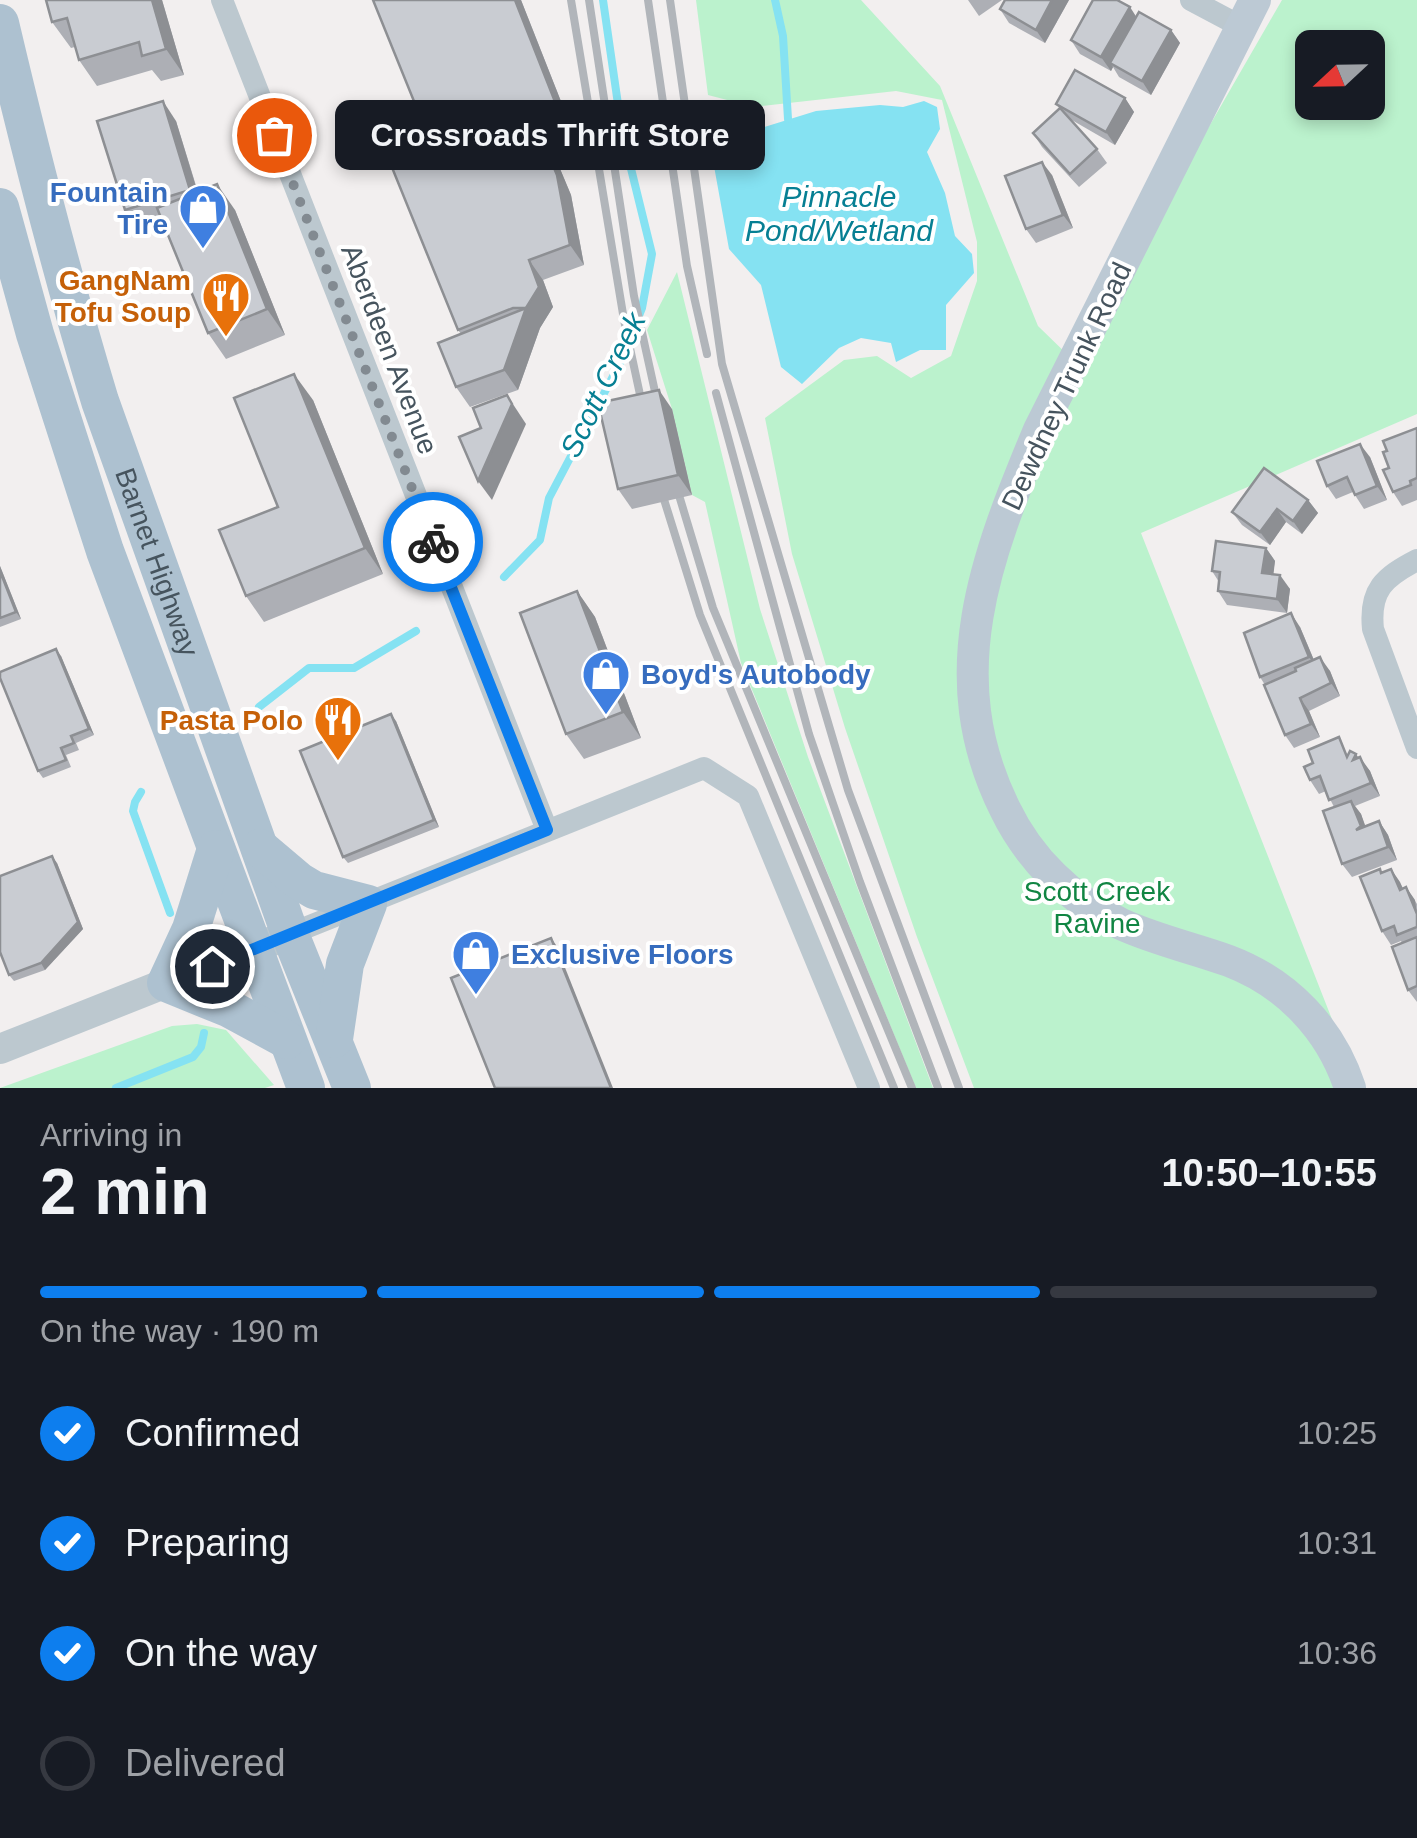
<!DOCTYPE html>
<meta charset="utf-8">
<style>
body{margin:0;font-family:Arial,sans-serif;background:#242831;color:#f1f3f6;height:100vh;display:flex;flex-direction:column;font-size:38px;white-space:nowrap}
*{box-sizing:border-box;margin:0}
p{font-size:32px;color:#9ea1a6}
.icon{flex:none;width:55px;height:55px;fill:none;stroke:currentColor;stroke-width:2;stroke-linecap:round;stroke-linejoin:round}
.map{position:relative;height:1088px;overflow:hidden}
.panel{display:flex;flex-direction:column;background:#171b24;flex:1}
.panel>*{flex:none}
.needle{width:65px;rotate:248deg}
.fabs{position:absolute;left:1295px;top:30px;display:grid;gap:20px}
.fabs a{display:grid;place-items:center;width:90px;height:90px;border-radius:15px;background:#171b24;box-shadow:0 5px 15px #0003;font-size:50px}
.pin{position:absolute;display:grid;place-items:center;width:85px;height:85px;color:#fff;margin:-42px;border:5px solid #fff;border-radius:50%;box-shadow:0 2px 10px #0007}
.courier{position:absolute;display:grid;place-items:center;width:100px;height:100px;margin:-50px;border:8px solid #0d7eee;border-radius:50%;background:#fff;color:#222;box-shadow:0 2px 12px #0007}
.bubble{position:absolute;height:70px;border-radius:15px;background:#171b24;box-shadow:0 5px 15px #0003;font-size:32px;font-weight:600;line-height:70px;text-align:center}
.headline em{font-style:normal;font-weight:600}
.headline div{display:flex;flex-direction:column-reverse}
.headline{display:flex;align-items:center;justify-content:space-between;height:170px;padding:0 40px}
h1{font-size:65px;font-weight:600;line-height:75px}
.bar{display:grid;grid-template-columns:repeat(4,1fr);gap:15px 10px;align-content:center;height:120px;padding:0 40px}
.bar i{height:12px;border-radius:8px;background:#363941}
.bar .selected{background:#0d7eee}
.bar p{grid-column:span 4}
ol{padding:0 40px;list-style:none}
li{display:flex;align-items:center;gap:30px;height:110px}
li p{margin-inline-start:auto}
li .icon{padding:10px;border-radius:50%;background:#0d7eee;color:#fff;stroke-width:4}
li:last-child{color:#9ea1a6}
li i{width:55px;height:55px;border:5px solid #363941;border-radius:50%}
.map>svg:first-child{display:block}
</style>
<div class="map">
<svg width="1417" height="1088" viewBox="0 0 1417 1088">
<rect width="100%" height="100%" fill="#f2efef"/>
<!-- green -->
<g fill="#bbf2cd" fill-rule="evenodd">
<path d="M696,0H861L940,86L1038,326L1074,361L1282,0H1417V414L1141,533L1359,1088H974L917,937L845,728L792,554L765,418L844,360L877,356L911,378L951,356L977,281V242L942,100L896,91L754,107L708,95ZM1312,48H1368V102H1312Z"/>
<polygon points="677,272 760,609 808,757 933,1088 916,1088 741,663 705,502 692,495 672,409 647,330"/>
<polygon points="197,1024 226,1030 274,1085 265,1088 0,1088 172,1026"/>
</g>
<!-- water -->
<polygon fill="#85e2f2" points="924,101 937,107 940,129 927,152 945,193 955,236 972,254 974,273 946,305 946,350 920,350 896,362 891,343 861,338 839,348 802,384 781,367 761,285 729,249 710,144 816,111 880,105 903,107"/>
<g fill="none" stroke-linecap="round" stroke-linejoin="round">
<!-- stream -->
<g stroke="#85e2f2" stroke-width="8">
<polyline points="775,0 783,36 788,119"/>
<polyline points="504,577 540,540 549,498 621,361 642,308 652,254 622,132 603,0"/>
<polyline points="259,707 309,668 354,668 416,631"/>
<polyline points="141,792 135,802 133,811 170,913"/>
<polyline points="116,1088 193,1057 201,1047 204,1033"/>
</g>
<!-- minor -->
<g stroke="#bcc8cf" stroke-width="22">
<polyline points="222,0 547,830"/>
<polyline points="1191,0 1240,26"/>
<path d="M1417,560C1384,577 1369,590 1373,629L1417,748"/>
<polyline points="290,934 704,768 748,796 869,1088"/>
</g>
<!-- tertiary -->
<polyline stroke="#bcc8cf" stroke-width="30" points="0,1049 290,934"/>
<!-- secondary -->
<path stroke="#bcc9d4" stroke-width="32" d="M1255,0L1039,430C986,557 939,676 1005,809C1029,859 1071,900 1121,924C1156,940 1193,948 1229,961C1287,983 1331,1029 1350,1088"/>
<!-- primary -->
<g stroke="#adc1d0" stroke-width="38">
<path id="s1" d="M0,23C30,150 62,276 100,401L290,934L352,1088"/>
<polyline points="0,207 35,334 105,551 306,1088"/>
<polyline points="260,848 299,881 314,890 368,904 345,964 334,1039"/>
<polyline points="216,849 191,929 166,983 230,1009 287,1040"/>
</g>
<!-- rail -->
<g stroke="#b1b5ba" stroke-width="8">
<polyline points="571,0 624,320 645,418"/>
<polyline points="589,0 634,296 661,419"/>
<polyline points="648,0 687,266 707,354"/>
<polyline points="670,0 722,364 848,790 959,1088"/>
<polyline points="716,393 809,734 860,882 938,1088"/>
<polyline points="672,472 713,608 912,1088"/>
<polyline points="657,477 700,615 894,1088"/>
</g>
</g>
<!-- wall -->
<g fill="#adafb5">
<polygon points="46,0 162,0 184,75 161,81 152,70 97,86 79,60 75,47 71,48 52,22"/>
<polygon points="521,0 577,142 553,152 571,195 584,265 543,280 553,307 540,328 518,390 470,407 456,387 461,334 458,330 420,116"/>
<polygon points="968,0 1002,0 979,16"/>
<polygon points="1069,0 1045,43 1009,23 1000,9"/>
<polygon points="1136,17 1171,30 1180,43 1151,95 1119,77 1113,67 1111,71 1080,54 1071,40"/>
<polygon points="1125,98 1134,112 1115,145 1070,119 1097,149 1107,163 1079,187 1042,147 1033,133 1060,109 1056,104"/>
<polygon points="176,121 198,192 235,210 285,335 226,359 208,333 163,222 139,230 125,210"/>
<polygon points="1052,175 1073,228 1036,243 1026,229"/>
<polygon points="313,400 383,574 264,622 246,596 278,507"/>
<polygon points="672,409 692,495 632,509 618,489"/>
<polygon points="1417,428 1417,500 1402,506 1393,492 1389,468"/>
<polygon points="1370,457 1387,500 1364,509 1353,492 1336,499 1327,486"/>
<polygon points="1308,500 1318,513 1302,534 1286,522 1270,545 1242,525 1232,512"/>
<polygon points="1266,548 1275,561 1273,574 1290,589 1287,613 1227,605 1218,591 1219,582 1212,571"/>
<polygon points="0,566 21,619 0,627"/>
<polygon points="577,591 595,617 641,738 584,759 566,734"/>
<polygon points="1300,627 1314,660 1330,671 1340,696 1309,711 1320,737 1294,748 1285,735 1265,685 1260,677"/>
<polygon points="61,656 94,735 76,743 79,750 66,755 71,767 43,778 38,771"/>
<polygon points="396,721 439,827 348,863 343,857"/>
<polygon points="1349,753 1358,758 1370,771 1380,796 1355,806 1361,814 1365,826 1379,821 1388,835 1397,860 1352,877 1342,864 1334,807 1326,791 1319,794 1310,780"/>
<polygon points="57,863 83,929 45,970 14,981 9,975"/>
<polygon points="1391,869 1403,888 1406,887 1417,904 1417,1002 1408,990 1402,943 1401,941 1391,945 1382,931 1382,872"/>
</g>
<!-- shaded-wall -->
<g fill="#8d8f93">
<polygon points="152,0 162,0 184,75 166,49"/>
<polygon points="515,0 521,0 577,142 563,122"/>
<polygon points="1052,0 1069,0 1045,43 1036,30"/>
<polygon points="1130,7 1139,21 1110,63 1113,67 1111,71 1101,57"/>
<polygon points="1171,30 1180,43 1151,95 1142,81"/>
<polygon points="1125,98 1134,112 1115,145 1106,132"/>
<polygon points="163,101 176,121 203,210 190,190"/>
<polygon points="539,132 553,152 571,195 584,265 570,245"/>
<polygon points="1042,162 1052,175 1073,228 1063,215"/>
<polygon points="217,184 235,210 285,335 267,309"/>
<polygon points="529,260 543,280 553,307 540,328 518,390 504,370 526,308"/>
<polygon points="294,374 313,400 383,574 365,548"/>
<polygon points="659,390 672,409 692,495 678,475"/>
<polygon points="507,395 526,424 492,500 478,481"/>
<polygon points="1360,444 1370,457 1387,500 1377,486"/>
<polygon points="1308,500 1318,513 1302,534 1293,521"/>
<polygon points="1277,509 1286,522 1270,545 1260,532"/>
<polygon points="1266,548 1275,561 1272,586 1262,573"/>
<polygon points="0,566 21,619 16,612 0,571"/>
<polygon points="1280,575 1290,589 1287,613 1277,599"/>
<polygon points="577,591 595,617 641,738 623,712"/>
<polygon points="1291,613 1300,627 1318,670 1309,657"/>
<polygon points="56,649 61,656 94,735 89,729"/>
<polygon points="1320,657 1330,671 1340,696 1331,683"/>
<polygon points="1300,698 1309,711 1320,737 1311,724"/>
<polygon points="391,714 396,721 439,827 434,820"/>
<polygon points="1356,754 1364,766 1360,757 1370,771 1380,796 1353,760"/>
<polygon points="1351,801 1361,814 1370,839 1361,826"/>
<polygon points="1379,821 1388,835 1397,860 1388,847"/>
<polygon points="52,856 57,863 83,929 45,970 41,963"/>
<polygon points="1391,869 1400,882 1409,903 1400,890"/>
<polygon points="1406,887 1415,900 1417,914"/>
<polygon points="551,938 556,945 613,1088 611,1088"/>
</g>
<!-- building -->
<g fill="#c9ccd2" stroke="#8d8f93" stroke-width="2.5">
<polygon points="46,0 152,0 166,49 142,56 139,42 79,60 67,18 52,22"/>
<polygon points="373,0 515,0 563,122 539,132 557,175 570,245 529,260 539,287 526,308 513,308 458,330 378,133 420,116"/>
<polygon points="1005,0 1052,0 1036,30 1000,9"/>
<polygon points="1093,0 1117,0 1130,7 1101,57 1071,40"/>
<polygon points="1139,12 1171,30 1142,81 1110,63"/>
<polygon points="1075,70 1125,98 1106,132 1056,104"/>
<polygon points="163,101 190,190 125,210 97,121"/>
<polygon points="1060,108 1097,149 1070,174 1033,133"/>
<polygon points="1042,162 1063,215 1026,229 1005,176"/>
<polygon points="217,184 267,309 208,333 157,208"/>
<polygon points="526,308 504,370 456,387 438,343"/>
<polygon points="294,374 365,548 246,596 219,530 278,507 234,398"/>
<polygon points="659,390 678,475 618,489 598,403"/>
<polygon points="507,395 512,404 478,481 459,437 481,428 473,408"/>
<polygon points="1417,428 1417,478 1410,481 1411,485 1393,492 1383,470 1389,468 1383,452 1387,451 1383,441"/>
<polygon points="1360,444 1377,486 1355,495 1347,477 1327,486 1317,461"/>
<polygon points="1264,468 1308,500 1293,521 1277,509 1260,532 1232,512"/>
<polygon points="1216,541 1266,548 1262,573 1280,575 1277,599 1218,591 1220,572 1212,571"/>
<polygon points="0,571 16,612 0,618"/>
<polygon points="577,591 623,712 566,734 520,613"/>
<polygon points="1291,613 1309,657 1260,677 1244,633"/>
<polygon points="56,649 89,729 71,736 74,743 61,748 66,760 38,771 0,678 0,672"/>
<polygon points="1320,657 1331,683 1300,698 1311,724 1285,735 1264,685 1296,671 1295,668"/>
<polygon points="391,714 434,820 343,857 300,751"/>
<polygon points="1339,737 1347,757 1350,751 1356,754 1353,760 1360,757 1371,783 1329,800 1320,776 1310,780 1304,767 1313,763 1308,750"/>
<polygon points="1351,801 1361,826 1356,830 1379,821 1388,847 1342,864 1323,811"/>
<polygon points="52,856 78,922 41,963 9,975 0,952 0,876"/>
<polygon points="1380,869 1381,873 1391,869 1400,890 1406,887 1417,914 1417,927 1397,935 1394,926 1382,931 1360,877"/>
<polygon points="1417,937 1417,986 1408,990 1392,947"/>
<polygon points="551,938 611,1088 495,1088 451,978"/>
</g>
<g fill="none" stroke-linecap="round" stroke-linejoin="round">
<!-- done -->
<polyline stroke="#828a91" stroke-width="10" stroke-dasharray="0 18" points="274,135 433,542"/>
<!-- route -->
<polyline stroke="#0d7eee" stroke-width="12" points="212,966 547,830 433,542"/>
</g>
<!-- icons -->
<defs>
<g id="shop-pin" transform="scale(2.5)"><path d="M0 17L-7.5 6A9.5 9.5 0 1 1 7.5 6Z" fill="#3f7fe0" stroke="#fff"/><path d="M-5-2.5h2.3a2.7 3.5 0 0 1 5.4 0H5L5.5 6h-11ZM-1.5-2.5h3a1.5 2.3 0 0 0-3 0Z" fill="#fff"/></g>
<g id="restaurant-pin" transform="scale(2.5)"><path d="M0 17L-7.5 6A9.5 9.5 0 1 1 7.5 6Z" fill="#e8710a" stroke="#fff"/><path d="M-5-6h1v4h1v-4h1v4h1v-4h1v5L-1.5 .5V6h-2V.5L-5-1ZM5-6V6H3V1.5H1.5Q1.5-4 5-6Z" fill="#fff"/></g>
</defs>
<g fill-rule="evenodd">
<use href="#shop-pin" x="203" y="208"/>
<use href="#restaurant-pin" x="226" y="296"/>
<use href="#shop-pin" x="606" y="674"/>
<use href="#restaurant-pin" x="338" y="720"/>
<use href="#shop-pin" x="476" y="954"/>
</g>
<g text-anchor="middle" stroke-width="8" stroke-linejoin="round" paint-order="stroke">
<!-- shop labels -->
<g font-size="28" font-weight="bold" fill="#366cbe" stroke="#fff" text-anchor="start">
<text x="168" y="202" text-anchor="end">Fountain<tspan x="168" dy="32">Tire</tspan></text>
<text x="641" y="684">Boyd's Autobody</text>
<text x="511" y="964">Exclusive Floors</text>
</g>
<!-- food labels -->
<g font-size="28" font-weight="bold" fill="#c56008" stroke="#fff" text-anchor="end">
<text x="191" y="290">GangNam<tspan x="191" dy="32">Tofu Soup</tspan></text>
<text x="303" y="730">Pasta Polo</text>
</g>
<!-- street labels -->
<g font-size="28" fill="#46545e" stroke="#fff">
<text transform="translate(390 349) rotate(69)" y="10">Aberdeen Avenue</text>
<text transform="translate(1066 386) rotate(-65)" y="10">Dewdney Trunk Road</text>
<text dy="10" stroke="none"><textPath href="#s1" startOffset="562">Barnet Highway</textPath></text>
</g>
<!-- park labels -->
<g font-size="28" fill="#118543" stroke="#fff">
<text x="1097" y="901">Scott Creek<tspan x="1097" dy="32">Ravine</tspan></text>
</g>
<!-- water labels -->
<g font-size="30" font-style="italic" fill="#067f93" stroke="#fff">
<text x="839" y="207">Pinnacle<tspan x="839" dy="34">Pond/Wetland</tspan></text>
<text transform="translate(603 385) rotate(-64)" y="10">Scott Creek</text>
</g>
</g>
</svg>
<div class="fabs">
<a><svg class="needle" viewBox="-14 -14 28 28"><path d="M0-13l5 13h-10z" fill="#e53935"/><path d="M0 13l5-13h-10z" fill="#9ea1a6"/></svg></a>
</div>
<div class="pin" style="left:274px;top:135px;background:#ea580c"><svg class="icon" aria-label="bag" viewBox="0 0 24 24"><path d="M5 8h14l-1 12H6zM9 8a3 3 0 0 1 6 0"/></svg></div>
<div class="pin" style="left:212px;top:966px;background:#1f2937"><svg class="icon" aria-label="home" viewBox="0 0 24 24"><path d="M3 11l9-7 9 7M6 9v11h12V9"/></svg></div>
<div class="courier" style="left:433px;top:542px"><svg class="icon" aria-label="bike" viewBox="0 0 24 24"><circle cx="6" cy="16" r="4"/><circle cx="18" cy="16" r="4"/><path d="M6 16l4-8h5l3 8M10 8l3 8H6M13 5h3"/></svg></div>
<div class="bubble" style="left:335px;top:100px;width:430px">Crossroads Thrift Store</div>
</div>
<section class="panel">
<div class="headline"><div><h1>2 min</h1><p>Arriving in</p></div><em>10:50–10:55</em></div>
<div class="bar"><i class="selected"></i><i class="selected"></i><i class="selected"></i><i></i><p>On the way · 190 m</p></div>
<ol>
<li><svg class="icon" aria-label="check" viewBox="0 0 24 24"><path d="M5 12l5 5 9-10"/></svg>Confirmed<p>10:25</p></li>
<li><svg class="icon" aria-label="check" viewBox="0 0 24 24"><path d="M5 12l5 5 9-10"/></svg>Preparing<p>10:31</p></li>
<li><svg class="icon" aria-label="check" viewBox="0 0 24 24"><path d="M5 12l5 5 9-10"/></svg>On the way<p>10:36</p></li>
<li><i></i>Delivered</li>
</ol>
</section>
